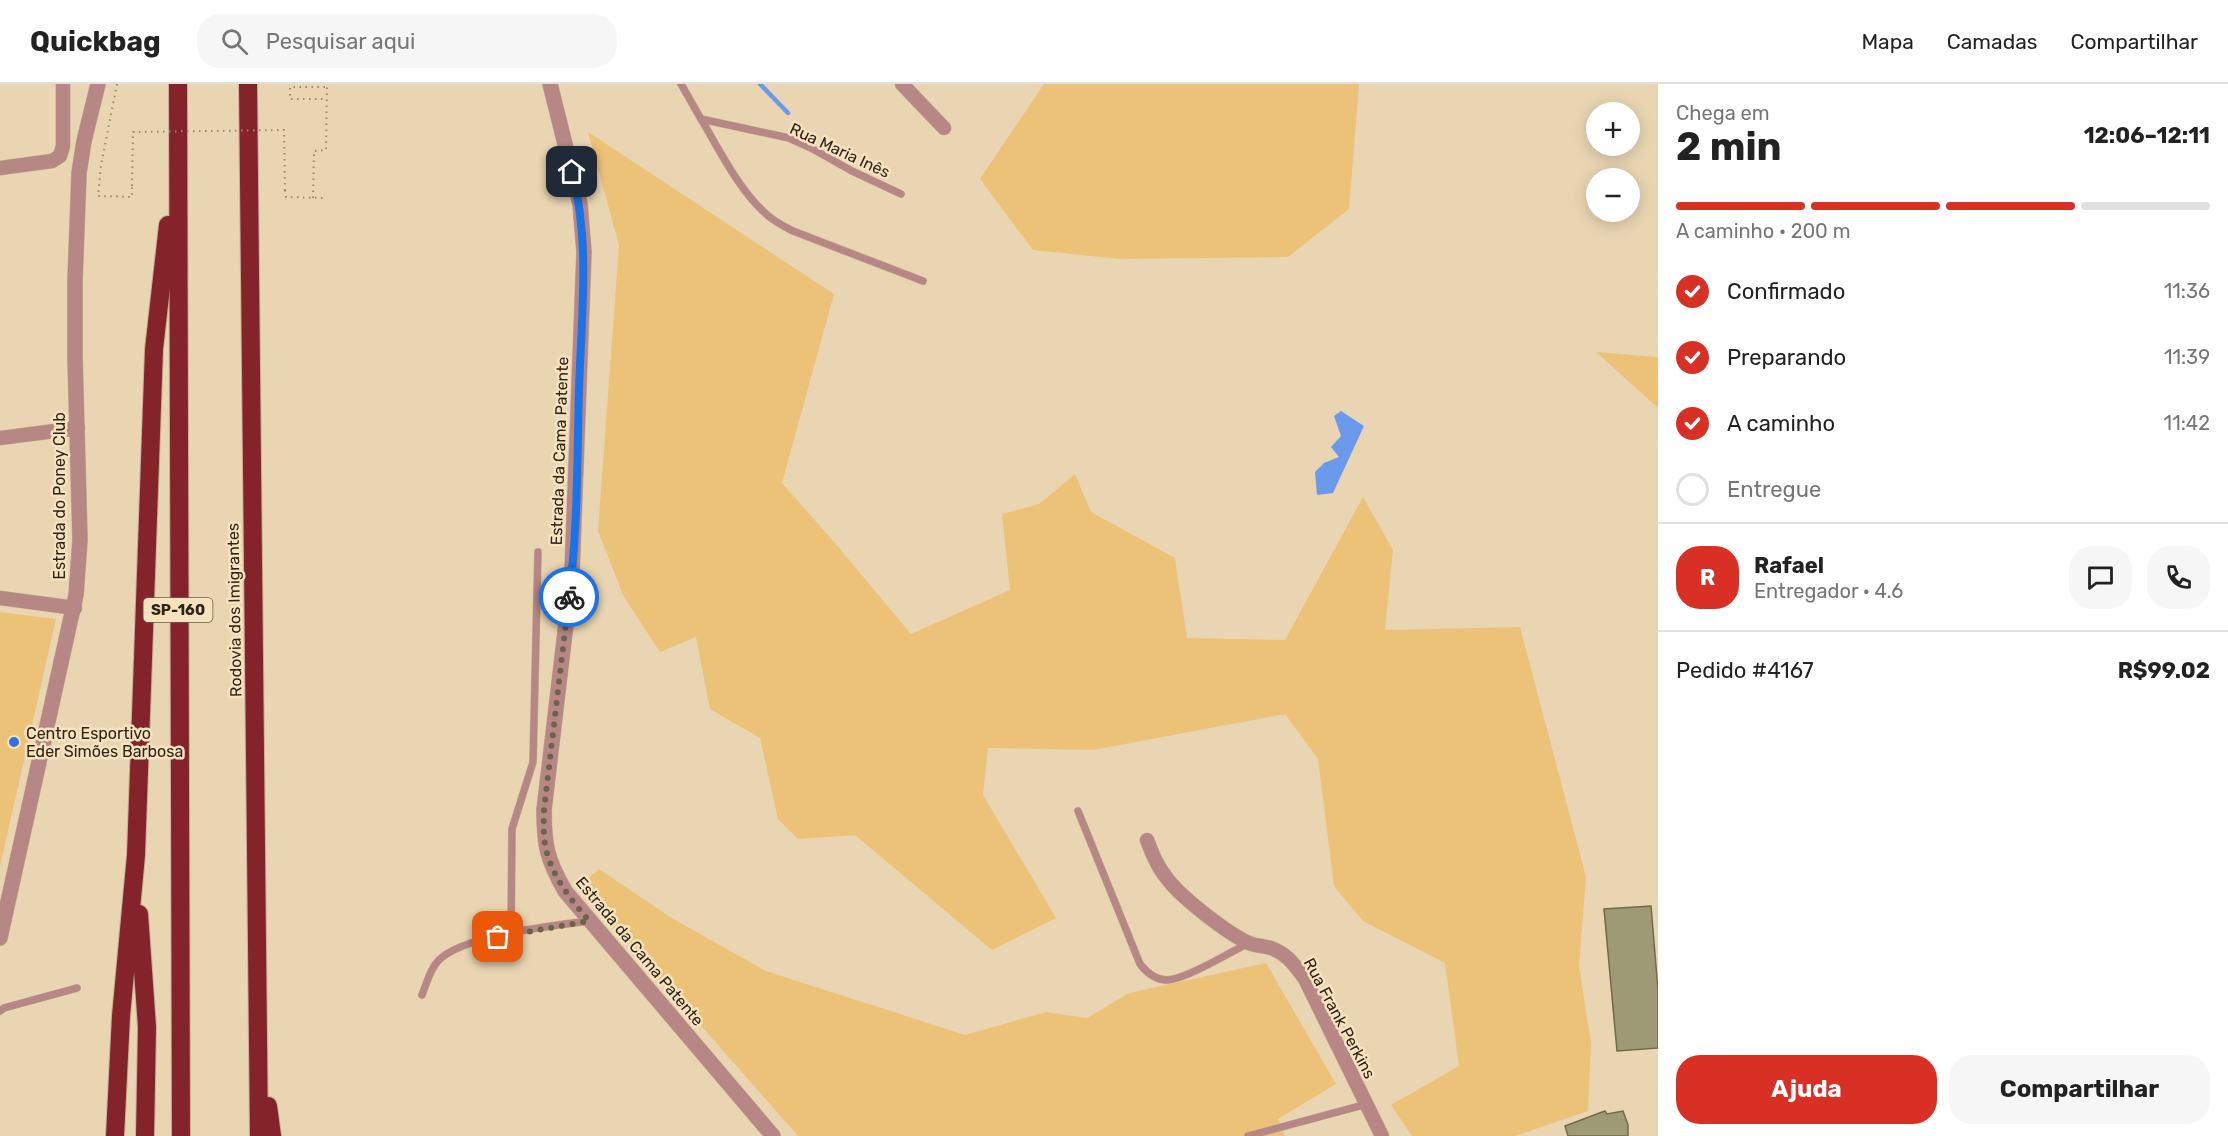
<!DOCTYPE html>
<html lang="pt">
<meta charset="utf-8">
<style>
body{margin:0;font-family:Rubik,sans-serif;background:#f6f6f6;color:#222;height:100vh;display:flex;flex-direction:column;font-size:22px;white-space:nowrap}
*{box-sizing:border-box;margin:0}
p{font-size:20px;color:#767676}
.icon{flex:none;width:33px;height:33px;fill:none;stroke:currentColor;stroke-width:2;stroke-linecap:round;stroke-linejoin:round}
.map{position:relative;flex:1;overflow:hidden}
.drawer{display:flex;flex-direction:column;background:#fff;width:570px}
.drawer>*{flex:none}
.tools{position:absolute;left:1586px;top:18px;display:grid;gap:12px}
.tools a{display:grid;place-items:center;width:54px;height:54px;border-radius:50%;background:#fff;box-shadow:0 3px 15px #0003;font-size:30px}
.pin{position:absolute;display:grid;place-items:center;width:51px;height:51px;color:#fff;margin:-26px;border-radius:12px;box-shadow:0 3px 9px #0006}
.courier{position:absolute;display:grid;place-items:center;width:60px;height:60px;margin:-30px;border:4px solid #1a73e8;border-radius:50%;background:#fff;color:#222;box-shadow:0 2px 8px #0007}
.headline em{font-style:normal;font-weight:700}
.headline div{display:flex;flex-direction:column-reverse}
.headline{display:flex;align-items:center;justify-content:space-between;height:102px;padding:0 18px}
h1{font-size:39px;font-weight:700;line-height:45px}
.bar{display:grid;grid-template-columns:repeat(4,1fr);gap:9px 6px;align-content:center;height:72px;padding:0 18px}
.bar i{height:8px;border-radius:4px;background:#e0e0e0}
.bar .active{background:#d93025}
.bar p{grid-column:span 4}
.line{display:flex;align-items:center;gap:15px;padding:0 18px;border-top:2px solid #e0e0e0}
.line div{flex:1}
.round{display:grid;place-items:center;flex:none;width:63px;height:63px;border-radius:24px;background:#f6f6f6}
ol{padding:0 18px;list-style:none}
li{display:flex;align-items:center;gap:18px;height:66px}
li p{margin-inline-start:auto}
li .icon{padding:6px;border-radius:50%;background:#d93025;color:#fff;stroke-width:4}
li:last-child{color:#767676}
li i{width:33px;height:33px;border:3px solid #e0e0e0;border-radius:50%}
.action{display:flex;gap:12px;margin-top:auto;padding:12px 18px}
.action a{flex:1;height:69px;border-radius:24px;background:#d93025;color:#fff;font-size:24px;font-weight:700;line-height:69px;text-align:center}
.action a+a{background:#f6f6f6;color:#222}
header{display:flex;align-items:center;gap:36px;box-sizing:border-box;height:84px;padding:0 30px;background:#fff;border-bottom:2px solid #e0e0e0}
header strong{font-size:28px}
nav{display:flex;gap:33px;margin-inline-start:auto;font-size:21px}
.search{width:420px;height:54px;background:#f6f6f6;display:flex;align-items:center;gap:15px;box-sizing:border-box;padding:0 21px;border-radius:24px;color:#767676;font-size:22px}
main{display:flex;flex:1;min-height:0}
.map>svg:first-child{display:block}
</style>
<header>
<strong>Quickbag</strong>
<div class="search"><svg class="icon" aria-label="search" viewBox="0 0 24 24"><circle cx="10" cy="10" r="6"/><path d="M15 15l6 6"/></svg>Pesquisar aqui</div>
<nav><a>Mapa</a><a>Camadas</a><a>Compartilhar</a></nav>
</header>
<main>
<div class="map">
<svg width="1658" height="1052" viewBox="0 0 1658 1052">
<rect width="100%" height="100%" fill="#e9d5b2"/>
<!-- green -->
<g fill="#ecc278">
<polygon points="1044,0 1359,0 1349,125 1288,173 1120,175 1033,166 980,95"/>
<polygon points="588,48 834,210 782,399 835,459 911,550 1010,506 1002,430 1039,420 1075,390 1091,428 1175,474 1187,554 1285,556 1363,413 1393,466 1385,546 1520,543 1586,793 1579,882 1591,959 1588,1027 1515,1052 1412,1052 1391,1021 1459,982 1445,879 1363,837 1334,802 1318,675 1285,630 1093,666 988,664 983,711 1056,834 992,866 855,751 798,755 778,735 760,654 710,625 696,553 660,568 624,513 598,447 619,161"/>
<polygon points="1596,268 1658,273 1658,324"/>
<polygon points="0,528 56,535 0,782"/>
<polygon points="599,785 670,833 766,887 965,951 1046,928 1087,934 1129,909 1266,879 1336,1000 1278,1035 1285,1052 798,1052 652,886 577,804"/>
</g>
<!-- water -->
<polygon fill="#6b9aec" points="1341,327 1364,342 1333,409 1317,411 1315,388 1324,379 1339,373 1331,363 1341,352 1334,332"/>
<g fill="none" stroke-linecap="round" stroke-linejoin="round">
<!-- stream -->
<polyline stroke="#6b9aec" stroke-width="4.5" points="760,0 788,29"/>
</g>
<!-- building -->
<g fill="#9f9a76" stroke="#706b48" stroke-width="1.5">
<polygon points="1651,822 1658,906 1658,964 1617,967 1604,825"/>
<polygon points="1605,1027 1607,1030 1623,1027 1628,1041 1628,1052 1568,1052 1565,1042"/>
</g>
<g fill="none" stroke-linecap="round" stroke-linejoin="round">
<!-- service casing -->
<g stroke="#c3b293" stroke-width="8">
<g id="service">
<polyline points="681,0 701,35 789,54 811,64 852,87 901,110"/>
<path d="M701,35C719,65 739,106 765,129C773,137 783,142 793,147L923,197"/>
<path d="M1078,727L1140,880C1147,889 1155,896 1167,896C1187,895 1230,868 1249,859"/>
<polyline points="511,850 512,745 533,678 538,468"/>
<path d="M422,911C426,901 430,885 438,877C463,851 552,842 589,837"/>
<polyline points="0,927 4,924 77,904"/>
<polyline points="1248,1052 1367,1020"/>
</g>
</g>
<!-- minor casing -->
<g stroke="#c3b293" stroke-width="15">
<g id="minor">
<polyline points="902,0 944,44"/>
<polyline points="0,84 52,77 60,72 63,62 63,0"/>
<polyline points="0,354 78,344"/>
<polyline points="0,514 75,524"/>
<path d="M1147,756C1152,769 1157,782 1166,793C1179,812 1228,850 1249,859C1256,862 1264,862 1271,864C1288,870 1295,882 1305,895L1382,1052"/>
</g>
</g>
<!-- tertiary casing -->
<g stroke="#c3b293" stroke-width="16">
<g id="tertiary">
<path d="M550,0L580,120L584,168L572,489L544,726C544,762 547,775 565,807L773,1052"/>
<polyline points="0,854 76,511 80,456 75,273 75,197 79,89 84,57 98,0"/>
</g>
</g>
<!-- motorway casing -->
<g stroke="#c3b293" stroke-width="20">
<g id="motorway">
<polyline points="178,0 181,1052"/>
<polyline points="248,0 259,1052"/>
<polyline points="139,830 147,943 145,1052"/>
<polyline points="268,1022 272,1052"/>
<polyline points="115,1052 121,932 136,771 154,265 168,141"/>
</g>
</g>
<!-- path -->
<g stroke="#98896f" stroke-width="2" stroke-dasharray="1.5 4.5" stroke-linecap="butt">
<polyline points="117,0 101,81 98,112 132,113 132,102"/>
<polyline points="325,3 290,3 290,15 326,15"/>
<polyline points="285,106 286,113 325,114"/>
<polyline points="313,114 314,67 326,66 327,0"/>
</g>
<!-- service -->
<use href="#service" stroke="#b78785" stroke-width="7"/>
<!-- minor -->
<use href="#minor" stroke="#b78785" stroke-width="14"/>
<!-- tertiary -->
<use href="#tertiary" stroke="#b78785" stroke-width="15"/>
<!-- motorway -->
<use href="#motorway" stroke="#85232a" stroke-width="18"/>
<!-- path-bridge -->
<polyline stroke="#98896f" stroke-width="2" stroke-dasharray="1.5 4.5" stroke-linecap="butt" points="132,102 133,48 284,46 285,106"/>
</g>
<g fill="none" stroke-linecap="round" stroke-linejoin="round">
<!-- done -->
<path stroke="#6e624d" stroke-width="6" stroke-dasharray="0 10.8" d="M498,853L589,837C570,814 550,790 545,760C543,749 544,737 544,726L569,513"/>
<!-- route -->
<path stroke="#1a73e8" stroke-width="8" d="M569,513C578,445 577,375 579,307C581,233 591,160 572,88"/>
</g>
<!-- markers -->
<circle fill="#3470de" stroke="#f6e2bf" stroke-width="2" cx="14" cy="658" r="6"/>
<g text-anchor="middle" stroke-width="5" stroke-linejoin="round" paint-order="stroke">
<!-- shield labels -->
<rect fill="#f6e2bf" stroke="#695d49" stroke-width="1.5" x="143.5" y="514" width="69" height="24" rx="4.5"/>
<g font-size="15" font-weight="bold" fill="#2c2417">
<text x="178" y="531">SP-160</text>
</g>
<!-- street labels -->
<g font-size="16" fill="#2c2417" stroke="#f6e2bf">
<text transform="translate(840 66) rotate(25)" y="6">Rua Maria Inês</text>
<text transform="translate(559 367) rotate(-88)" y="6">Estrada da Cama Patente</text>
<text transform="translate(59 412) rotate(-90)" y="6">Estrada do Poney Club</text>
<text transform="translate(234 526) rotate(-91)" y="6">Rodovia dos Imigrantes</text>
<text transform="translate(640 867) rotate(50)" y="6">Estrada da Cama Patente</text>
<text transform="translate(1340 934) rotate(62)" y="6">Rua Frank Perkins</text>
</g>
<!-- poi labels -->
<g font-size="16" fill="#2c2417" stroke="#f6e2bf" text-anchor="start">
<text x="26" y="655">Centro Esportivo<tspan x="26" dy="18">Eder Simões Barbosa</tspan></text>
</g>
</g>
</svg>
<div class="tools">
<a>+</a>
<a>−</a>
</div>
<div class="pin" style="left:498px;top:853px;background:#ea580c"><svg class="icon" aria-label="bag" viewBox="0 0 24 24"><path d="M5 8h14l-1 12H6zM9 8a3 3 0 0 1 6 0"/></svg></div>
<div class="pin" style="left:572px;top:88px;background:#1f2937"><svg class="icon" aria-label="home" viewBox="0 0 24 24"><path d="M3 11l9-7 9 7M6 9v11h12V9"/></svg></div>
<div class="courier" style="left:569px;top:513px"><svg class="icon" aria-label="bike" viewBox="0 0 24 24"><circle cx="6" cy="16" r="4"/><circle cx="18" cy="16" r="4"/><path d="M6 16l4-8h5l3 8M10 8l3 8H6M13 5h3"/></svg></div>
</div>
<section class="drawer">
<div class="headline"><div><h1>2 min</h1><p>Chega em</p></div><em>12:06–12:11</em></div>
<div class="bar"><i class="active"></i><i class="active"></i><i class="active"></i><i></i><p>A caminho · 200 m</p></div>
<ol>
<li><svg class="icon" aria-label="check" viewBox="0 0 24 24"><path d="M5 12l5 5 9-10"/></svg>Confirmado<p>11:36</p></li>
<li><svg class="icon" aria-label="check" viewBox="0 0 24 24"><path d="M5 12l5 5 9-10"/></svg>Preparando<p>11:39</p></li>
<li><svg class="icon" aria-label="check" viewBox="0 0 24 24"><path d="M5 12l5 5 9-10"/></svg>A caminho<p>11:42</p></li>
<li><i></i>Entregue</li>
</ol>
<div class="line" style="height:108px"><b class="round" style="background:#d93025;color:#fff">R</b><div><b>Rafael</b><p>Entregador · 4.6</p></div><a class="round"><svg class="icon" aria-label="chat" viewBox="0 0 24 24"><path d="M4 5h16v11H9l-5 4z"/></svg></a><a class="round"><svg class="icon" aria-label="phone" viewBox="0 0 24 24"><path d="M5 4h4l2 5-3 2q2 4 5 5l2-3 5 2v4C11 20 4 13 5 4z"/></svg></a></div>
<div class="line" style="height:78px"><div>Pedido #4167</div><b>R$99.02</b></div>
<div class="action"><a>Ajuda</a><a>Compartilhar</a></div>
</section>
</main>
